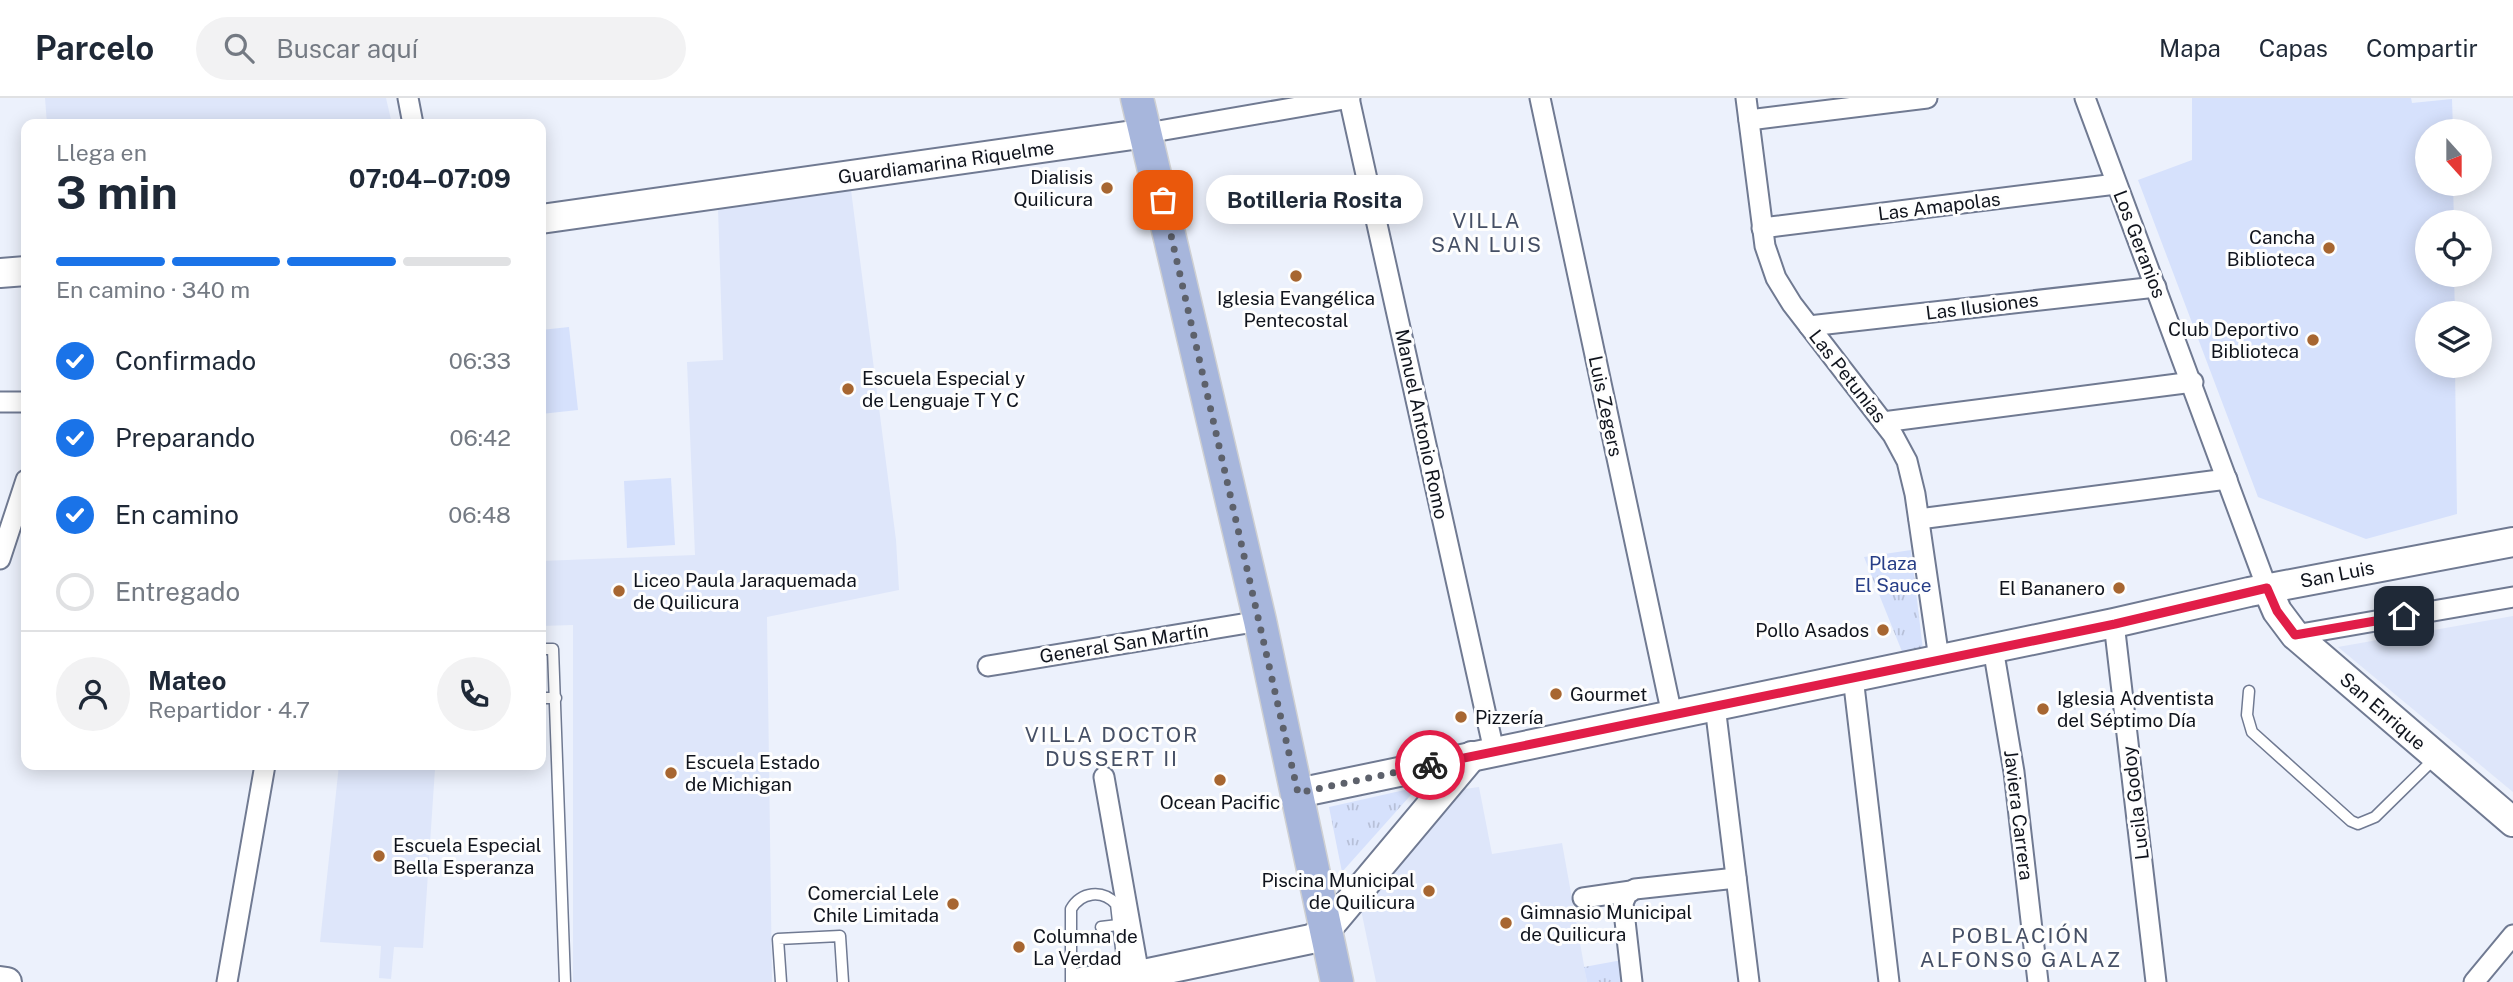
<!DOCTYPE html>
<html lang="es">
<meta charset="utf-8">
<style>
body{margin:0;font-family:"Public Sans",sans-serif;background:#f2f2f3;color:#1f2937;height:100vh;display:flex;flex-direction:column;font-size:26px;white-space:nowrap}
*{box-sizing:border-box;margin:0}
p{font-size:23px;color:#747a83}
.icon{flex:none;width:38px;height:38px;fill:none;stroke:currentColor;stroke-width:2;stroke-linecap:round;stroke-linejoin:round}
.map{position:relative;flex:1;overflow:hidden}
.details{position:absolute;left:21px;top:21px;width:525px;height:651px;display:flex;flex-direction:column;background:#fff;border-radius:14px;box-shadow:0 4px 18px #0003}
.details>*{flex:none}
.needle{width:46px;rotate:159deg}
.fabs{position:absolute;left:2415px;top:21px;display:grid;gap:14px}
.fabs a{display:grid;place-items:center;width:77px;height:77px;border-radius:50%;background:#fff;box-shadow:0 4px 18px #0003;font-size:35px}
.pin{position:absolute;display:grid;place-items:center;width:60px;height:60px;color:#fff;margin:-30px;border-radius:14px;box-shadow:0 4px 10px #0006}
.courier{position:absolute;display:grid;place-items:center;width:70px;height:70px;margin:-35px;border:5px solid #e11d48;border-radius:50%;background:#fff;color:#222;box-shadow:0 2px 9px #0007}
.bubble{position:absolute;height:49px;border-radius:24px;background:#fff;box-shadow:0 4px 18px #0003;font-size:23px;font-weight:700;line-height:49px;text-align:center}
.summary em{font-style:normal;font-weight:700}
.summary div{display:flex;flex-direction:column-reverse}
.summary{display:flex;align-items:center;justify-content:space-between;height:119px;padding:0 35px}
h1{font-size:46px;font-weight:700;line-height:52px}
.bar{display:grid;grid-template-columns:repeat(4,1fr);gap:10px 7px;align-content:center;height:84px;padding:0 35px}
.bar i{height:9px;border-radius:5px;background:#e0e1e3}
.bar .current{background:#1a73e8}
.bar p{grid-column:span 4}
.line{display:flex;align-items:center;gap:18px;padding:0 35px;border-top:2px solid #e0e1e3}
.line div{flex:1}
.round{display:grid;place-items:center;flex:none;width:74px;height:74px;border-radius:37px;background:#f2f2f3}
ol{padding:0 35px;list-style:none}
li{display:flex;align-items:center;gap:21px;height:77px}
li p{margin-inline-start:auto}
li .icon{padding:7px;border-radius:50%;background:#1a73e8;color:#fff;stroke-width:4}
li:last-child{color:#747a83}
li i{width:38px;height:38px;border:4px solid #e0e1e3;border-radius:50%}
header{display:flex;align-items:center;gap:42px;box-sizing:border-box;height:98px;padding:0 35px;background:#fff;border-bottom:2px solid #e0e1e3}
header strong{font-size:33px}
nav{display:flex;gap:38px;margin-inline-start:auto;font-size:24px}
.search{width:490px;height:63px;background:#f2f2f3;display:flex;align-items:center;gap:18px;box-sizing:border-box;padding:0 24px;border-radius:38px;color:#747a83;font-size:26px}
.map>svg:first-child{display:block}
</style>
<header>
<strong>Parcelo</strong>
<div class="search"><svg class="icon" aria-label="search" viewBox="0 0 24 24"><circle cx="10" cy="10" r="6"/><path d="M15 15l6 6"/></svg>Buscar aquí</div>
<nav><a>Mapa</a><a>Capas</a><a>Compartir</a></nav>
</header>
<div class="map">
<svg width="2513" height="884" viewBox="0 0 2513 884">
<defs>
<pattern id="grass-tufts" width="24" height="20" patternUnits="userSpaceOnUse" patternTransform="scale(1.75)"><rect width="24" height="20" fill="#d6e1fc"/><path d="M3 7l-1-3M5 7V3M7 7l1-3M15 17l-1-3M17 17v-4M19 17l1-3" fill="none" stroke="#b7c0d8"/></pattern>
</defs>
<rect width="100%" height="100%" fill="#ecf1fc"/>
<!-- built -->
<g fill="#dee6fa">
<polygon points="45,0 386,0 392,26 47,26"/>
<polygon points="851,92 896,442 899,492 767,519 772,884 573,884 573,527 541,528 541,463 695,457 687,264 723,262 718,111"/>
<polygon points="2513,518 2513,694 2338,549"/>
<polygon points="339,667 435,671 423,850 394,849 391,881 379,880 381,848 320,844"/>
<polygon points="1479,689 1492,756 1562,745 1587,884 1376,884 1360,807 1457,692"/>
</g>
<!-- grass -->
<g fill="url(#grass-tufts)">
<polygon points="1911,452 1923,552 1903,556 1864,459"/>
<polygon points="1418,689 1342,774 1329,709"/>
<polygon points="1622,862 1625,884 1587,884 1584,869"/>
</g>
<!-- pitch -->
<g fill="#d6e1fc">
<polygon points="2192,0 2411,0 2412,5 2452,1 2453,33 2427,33 2427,86 2453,86 2454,124 2427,124 2427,177 2454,177 2455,215 2427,215 2427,268 2455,268 2457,416 2366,441 2258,399 2138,82 2192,62"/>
<polygon points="569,229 578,312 541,316 541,232"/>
<polygon points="671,380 675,447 627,450 624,383"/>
</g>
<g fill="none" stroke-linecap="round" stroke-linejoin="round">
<!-- lane casing -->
<g stroke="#707a92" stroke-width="13">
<g id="lane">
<polyline points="541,551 553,551 565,884"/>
<polyline points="2249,593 2247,617 2252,634 2351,723 2358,726 2375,719 2435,660"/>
<polyline points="541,600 556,600"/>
<polyline points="1101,829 1118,827"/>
<polyline points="781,884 778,841 840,838 843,884"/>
<path d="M1071,884V811C1081,794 1102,791 1116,806L1124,877"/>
</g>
</g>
<!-- street casing -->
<g stroke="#707a92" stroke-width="23">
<g id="street">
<polyline points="408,0 413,26"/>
<polyline points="1349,0 1494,653"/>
<polyline points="1540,0 1672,617"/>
<polyline points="1746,0 1765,148 1776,180 1792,206 1893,337 1907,363 1915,396 1939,561"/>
<polyline points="2085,0 2267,490"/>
<polyline points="1749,22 1927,0"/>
<polyline points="1147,35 1350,0"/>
<polyline points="1762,130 2116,86"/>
<polyline points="1809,228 2156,189"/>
<polyline points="0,304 26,304"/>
<polyline points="1883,324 2193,284"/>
<polyline points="1919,421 2227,381"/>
<polyline points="0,461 26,382"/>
<polyline points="2114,525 2156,884"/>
<polyline points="2295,537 2513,499"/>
<polyline points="1993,550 2014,674 2038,884"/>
<polyline points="988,568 1260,523"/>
<polyline points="1853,579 1889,884"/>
<polyline points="1715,608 1749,884"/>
<polyline points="1104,679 1139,877"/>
<polyline points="1583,800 1631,793"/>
<polyline points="227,884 265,667"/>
<polyline points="1632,884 1623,805 1627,796 1635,791 1736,780"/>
<polyline points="2474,884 2513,837"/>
</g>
</g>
<!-- secondary casing -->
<g stroke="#707a92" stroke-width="32">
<g id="secondary">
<polyline points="541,121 1147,35"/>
<polyline points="0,175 26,173"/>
<polyline points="2267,490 2277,513 2295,537 2513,724"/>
<polyline points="1298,695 2114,525 2249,494 2513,444"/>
<polyline points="0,883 7,884"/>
<polyline points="1081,884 1139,877 1311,841 1327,831 1472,658"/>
</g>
</g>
<!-- primary casing -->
<g stroke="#cfd0d2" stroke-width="35">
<polyline id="primary" points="1137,0 1260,523 1337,884"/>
</g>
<!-- lane -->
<use href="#lane" stroke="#fff" stroke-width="10"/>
<!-- street -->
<use href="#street" stroke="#fff" stroke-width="19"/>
<!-- secondary -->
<use href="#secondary" stroke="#fff" stroke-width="28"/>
<!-- primary -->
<use href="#primary" stroke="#a7b6dc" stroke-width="32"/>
</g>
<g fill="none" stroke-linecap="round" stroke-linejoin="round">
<!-- done -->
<polyline stroke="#5d616b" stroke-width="7" stroke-dasharray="0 12.6" points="1163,102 1298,695 1430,667"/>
<!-- route -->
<polyline stroke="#e11d48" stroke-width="9" points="1430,667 2115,526 2267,490 2277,513 2295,537 2404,518"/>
</g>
<!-- markers -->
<g fill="#a76631" stroke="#fefefe" stroke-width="2.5">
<circle cx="1107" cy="90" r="7"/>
<circle cx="2329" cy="150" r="7"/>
<circle cx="1296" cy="178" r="7"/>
<circle cx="2313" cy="242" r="7"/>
<circle cx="848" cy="291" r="7"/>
<circle cx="2119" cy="490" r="7"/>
<circle cx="619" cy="493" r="7"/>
<circle cx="1883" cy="532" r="7"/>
<circle cx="1556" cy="596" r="7"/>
<circle cx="2043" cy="611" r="7"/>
<circle cx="1461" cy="619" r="7"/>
<circle cx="671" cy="675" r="7"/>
<circle cx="1220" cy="682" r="7"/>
<circle cx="379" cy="758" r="7"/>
<circle cx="1429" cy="793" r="7"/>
<circle cx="953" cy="806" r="7"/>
<circle cx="1506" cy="825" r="7"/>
<circle cx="1019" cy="849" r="7"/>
</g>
<g text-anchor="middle" stroke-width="6" stroke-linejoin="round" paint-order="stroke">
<!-- street labels -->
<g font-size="19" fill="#10141d" stroke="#fefefe">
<text transform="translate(946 64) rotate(-8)" y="7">Guardiamarina Riquelme</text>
<text transform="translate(1939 108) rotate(-7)" y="7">Las Amapolas</text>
<text transform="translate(2140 146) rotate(69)" y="7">Los Geranios</text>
<text transform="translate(1982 208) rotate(-7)" y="7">Las Ilusiones</text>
<text transform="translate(1848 278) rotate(52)" y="7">Las Petunias</text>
<text transform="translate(1606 308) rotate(78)" y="7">Luis Zegers</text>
<text transform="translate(1422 326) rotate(78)" y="7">Manuel Antonio Romo</text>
<text transform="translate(2337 476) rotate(-11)" y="7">San Luis</text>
<text transform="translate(1124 545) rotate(-9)" y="7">General San Martín</text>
<text transform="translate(2383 613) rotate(41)" y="7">San Enrique</text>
<text transform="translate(2135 705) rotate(-97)" y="7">Lucila Godoy</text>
<text transform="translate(2019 717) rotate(83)" y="7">Javiera Carrera</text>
</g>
<!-- poi labels -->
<g font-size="19" fill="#10141d" stroke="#fefefe" text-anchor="start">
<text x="1093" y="86" text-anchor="end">Dialisis<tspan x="1093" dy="22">Quilicura</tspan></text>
<text x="2315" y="146" text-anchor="end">Cancha<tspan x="2315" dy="22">Biblioteca</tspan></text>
<text x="1296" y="207" text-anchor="middle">Iglesia Evangélica<tspan x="1296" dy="22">Pentecostal</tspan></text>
<text x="2299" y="238" text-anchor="end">Club Deportivo<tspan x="2299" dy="22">Biblioteca</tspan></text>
<text x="862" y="287">Escuela Especial y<tspan x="862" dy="22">de Lenguaje T Y C</tspan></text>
<text x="633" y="489">Liceo Paula Jaraquemada<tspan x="633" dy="22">de Quilicura</tspan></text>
<text x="2105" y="497" text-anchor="end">El Bananero</text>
<text x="1869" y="539" text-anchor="end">Pollo Asados</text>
<text x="1570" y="603">Gourmet</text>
<text x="2057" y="607">Iglesia Adventista<tspan x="2057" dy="22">del Séptimo Día</tspan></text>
<text x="1475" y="626">Pizzería</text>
<text x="685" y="671">Escuela Estado<tspan x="685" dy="22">de Michigan</tspan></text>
<text x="1220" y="711" text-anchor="middle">Ocean Pacific</text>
<text x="393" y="754">Escuela Especial<tspan x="393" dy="22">Bella Esperanza</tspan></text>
<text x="1415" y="789" text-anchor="end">Piscina Municipal<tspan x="1415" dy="22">de Quilicura</tspan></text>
<text x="939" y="802" text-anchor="end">Comercial Lele<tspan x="939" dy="22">Chile Limitada</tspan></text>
<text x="1520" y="821">Gimnasio Municipal<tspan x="1520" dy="22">de Quilicura</tspan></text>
<text x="1033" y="845">Columna de<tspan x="1033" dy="22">La Verdad</tspan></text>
</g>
<!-- park labels -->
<g font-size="19" fill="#273e87" stroke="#fefefe">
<text x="1893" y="472">Plaza<tspan x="1893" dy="22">El Sauce</tspan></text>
</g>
<!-- neighbourhood labels -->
<g font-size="21" letter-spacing="2" fill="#454f65" stroke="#fefefe">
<text x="1487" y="130">VILLA<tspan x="1487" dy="24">SAN LUIS</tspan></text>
<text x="1112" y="644">VILLA DOCTOR<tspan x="1112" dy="24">DUSSERT II</tspan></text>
<text x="2021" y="845">POBLACIÓN<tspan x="2021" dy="24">ALFONSO GALAZ</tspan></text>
</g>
</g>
</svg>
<div class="fabs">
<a><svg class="needle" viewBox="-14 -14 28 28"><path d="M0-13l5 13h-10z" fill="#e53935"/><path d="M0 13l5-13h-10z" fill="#747a83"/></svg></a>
<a><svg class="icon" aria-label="locate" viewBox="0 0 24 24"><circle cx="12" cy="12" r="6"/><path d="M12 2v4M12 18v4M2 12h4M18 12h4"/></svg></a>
<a><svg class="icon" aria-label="layers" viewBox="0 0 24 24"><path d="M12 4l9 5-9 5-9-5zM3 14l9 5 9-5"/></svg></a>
</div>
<div class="pin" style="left:1163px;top:102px;background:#ea580c"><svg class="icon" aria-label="bag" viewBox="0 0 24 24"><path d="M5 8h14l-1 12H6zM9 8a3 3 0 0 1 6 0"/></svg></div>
<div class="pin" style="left:2404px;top:518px;background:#1f2937"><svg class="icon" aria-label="home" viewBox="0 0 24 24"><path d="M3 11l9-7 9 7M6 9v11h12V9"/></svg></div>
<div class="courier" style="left:1430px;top:667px"><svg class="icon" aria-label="bike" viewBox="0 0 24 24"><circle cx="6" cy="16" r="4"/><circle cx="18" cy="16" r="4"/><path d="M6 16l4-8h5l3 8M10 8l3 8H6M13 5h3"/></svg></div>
<div class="bubble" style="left:1206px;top:77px;width:217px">Botilleria Rosita</div>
<section class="details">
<div class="summary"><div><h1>3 min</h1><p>Llega en</p></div><em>07:04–07:09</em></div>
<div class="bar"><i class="current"></i><i class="current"></i><i class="current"></i><i></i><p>En camino · 340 m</p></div>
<ol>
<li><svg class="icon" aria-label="check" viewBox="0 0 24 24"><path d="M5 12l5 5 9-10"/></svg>Confirmado<p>06:33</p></li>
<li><svg class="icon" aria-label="check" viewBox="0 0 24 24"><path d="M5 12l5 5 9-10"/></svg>Preparando<p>06:42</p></li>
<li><svg class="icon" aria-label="check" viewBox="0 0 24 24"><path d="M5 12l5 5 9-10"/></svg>En camino<p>06:48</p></li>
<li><i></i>Entregado</li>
</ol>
<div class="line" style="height:126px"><a class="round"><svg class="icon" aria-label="person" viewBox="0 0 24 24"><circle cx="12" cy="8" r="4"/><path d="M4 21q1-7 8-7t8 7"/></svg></a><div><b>Mateo</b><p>Repartidor · 4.7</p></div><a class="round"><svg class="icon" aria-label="phone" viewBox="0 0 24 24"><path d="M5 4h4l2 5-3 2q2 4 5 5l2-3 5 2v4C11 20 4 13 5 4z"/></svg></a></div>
</section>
</div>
